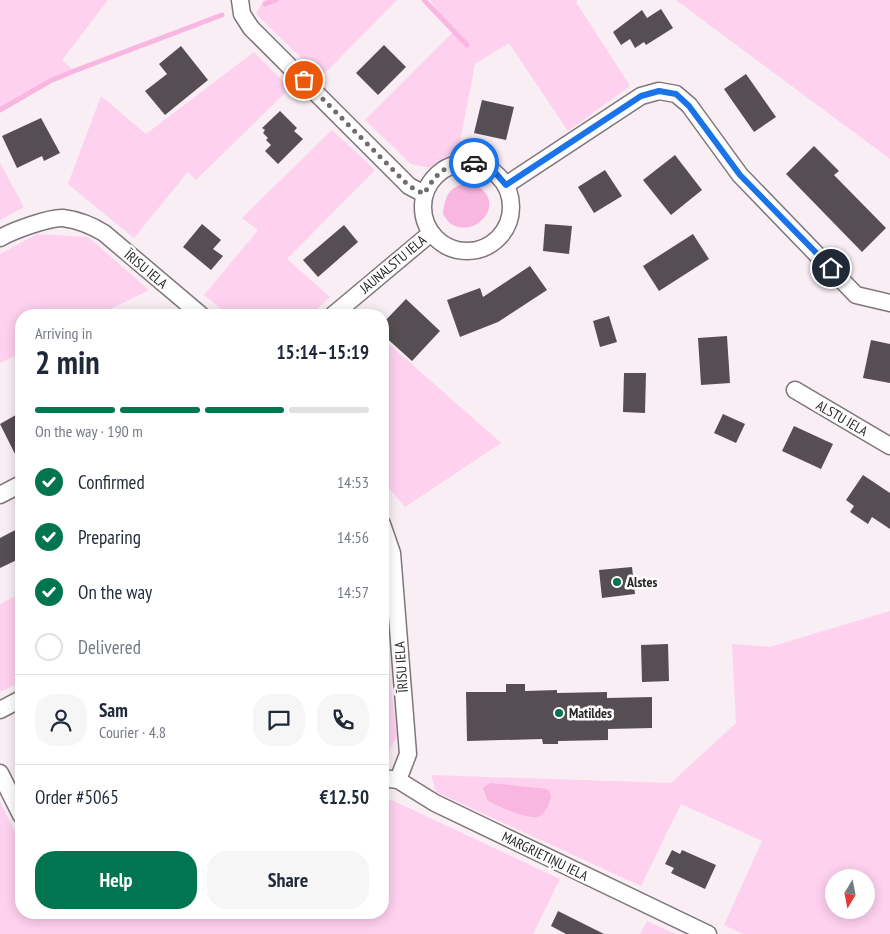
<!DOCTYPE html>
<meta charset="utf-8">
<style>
body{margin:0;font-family:"PT Sans Narrow",sans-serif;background:#f6f6f7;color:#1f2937;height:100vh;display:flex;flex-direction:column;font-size:19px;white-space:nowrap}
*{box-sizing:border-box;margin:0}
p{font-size:16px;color:#747a83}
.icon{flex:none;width:28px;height:28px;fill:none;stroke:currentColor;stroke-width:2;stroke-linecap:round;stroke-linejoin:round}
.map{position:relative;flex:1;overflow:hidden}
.side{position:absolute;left:15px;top:309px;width:374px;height:610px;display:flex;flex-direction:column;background:#fff;border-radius:20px;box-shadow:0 2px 12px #0003}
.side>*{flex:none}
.needle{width:32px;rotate:190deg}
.buttons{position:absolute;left:825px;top:869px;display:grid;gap:10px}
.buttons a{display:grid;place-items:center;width:50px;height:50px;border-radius:50%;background:#fff;box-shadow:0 2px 12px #0003;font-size:25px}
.pin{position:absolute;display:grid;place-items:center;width:42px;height:42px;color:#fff;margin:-21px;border:2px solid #fff;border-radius:50%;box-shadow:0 1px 5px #0007}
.courier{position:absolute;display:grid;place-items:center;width:50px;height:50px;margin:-25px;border:4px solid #1a73e8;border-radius:50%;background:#fff;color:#222;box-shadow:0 1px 6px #0007}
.head em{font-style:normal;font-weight:700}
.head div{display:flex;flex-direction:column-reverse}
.head{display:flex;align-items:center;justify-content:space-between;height:85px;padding:0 20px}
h1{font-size:32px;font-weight:700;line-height:38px}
.bar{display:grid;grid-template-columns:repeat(4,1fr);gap:8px 5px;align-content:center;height:60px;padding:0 20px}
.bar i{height:6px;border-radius:4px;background:#e0e1e3}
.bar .selected{background:#007550}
.bar p{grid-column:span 4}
.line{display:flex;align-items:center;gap:12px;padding:0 20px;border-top:1px solid #e0e1e3}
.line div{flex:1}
.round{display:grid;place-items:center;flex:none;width:52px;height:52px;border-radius:20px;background:#f6f6f7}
ol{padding:0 20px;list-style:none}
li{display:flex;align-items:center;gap:15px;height:55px}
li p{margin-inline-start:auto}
li .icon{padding:5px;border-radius:50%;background:#007550;color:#fff;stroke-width:4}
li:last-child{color:#747a83}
li i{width:28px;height:28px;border:2px solid #e0e1e3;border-radius:50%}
.action{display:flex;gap:10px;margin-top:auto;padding:10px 20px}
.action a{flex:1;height:58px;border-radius:20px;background:#007550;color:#fff;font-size:20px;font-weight:700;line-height:58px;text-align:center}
.action a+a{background:#f6f6f7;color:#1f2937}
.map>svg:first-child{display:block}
</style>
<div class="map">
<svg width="890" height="934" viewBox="0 0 890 934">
<rect width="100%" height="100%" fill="#f8eef4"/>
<!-- green -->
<g fill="#fed1ee" fill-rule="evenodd">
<polygon points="0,0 108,0 62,60 74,71 50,81 0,110"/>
<polygon points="264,0 397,0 321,77 256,14"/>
<polygon points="430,0 578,0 576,2 630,86 568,131 509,43 475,64 458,152 431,168 411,164 365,120 453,32"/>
<polygon points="676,0 890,0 890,159"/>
<polygon points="254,52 290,88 196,180 188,172 134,238 68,184 101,96 146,134"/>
<polygon points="332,130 375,170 287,259 330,297 310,315 228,315 204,295 258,230 242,218"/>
<polygon points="0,163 24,207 0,220"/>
<polygon points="37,234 88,237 149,290 98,315 21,315 21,353 0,363 0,254"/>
<polygon points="382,338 501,443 405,507 383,481"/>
<polygon points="21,593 21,682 0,692 0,604"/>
<path d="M890,611V934H743L724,925L762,841L681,804L641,886L436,792L431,775L671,783L736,723L732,644L770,647ZM834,878H866V910H834Z"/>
<polygon points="383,621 397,737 388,751 383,752"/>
<polygon points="383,796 560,879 533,934 0,934 0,802 21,845 21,912 382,912"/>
<polygon points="647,921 675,934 640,934"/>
</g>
<!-- water -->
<g fill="#f8b6e1">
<path d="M470,182C511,199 478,238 453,225C448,223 446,218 443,214C445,194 450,186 470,182Z"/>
<path d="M490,783L547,789C551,793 552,797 549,803C547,808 543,816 537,817C526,819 498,806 488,801L483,788Z"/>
</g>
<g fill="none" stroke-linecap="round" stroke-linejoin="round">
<!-- stream -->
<g stroke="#f8b6e1" stroke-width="5">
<polyline points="424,0 467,45"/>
<polyline points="265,4 276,0"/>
<polyline points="0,110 50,81 74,71 222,15"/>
</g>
</g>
<!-- building -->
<g fill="#564e53">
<polygon points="661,9 673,28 646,45 644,42 635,48 630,39 621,45 613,32 642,10 647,18"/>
<polygon points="384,45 406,67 378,95 356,73"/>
<polygon points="181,46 208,80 165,115 145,91 167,74 159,64"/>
<polygon points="746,74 776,117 754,132 724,89"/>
<polygon points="482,100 514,107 506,140 474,133"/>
<polygon points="280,111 297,128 294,131 303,139 278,164 265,151 271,145 266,140 268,138 263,133 265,130 262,128"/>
<polygon points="41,118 60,153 44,161 42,156 17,168 2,136"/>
<polygon points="814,146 839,171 834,175 886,228 862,252 786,174"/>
<polygon points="675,155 702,190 671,215 643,180"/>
<polygon points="605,170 622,196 594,213 578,187"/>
<polygon points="202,224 221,240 213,249 223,256 211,270 183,247"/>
<polygon points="545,224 572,226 569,254 543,251"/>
<polygon points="344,225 358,242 318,277 303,260"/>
<polygon points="693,234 709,259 659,291 643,266"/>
<polygon points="530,266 547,290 498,322 460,337 447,300 480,288 483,297"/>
<polygon points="406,299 440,331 412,361 382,334 382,324"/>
<polygon points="609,316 617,342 600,347 593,321"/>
<polygon points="727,336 730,383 701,385 698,338"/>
<polygon points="871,340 890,344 890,383 863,378"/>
<polygon points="624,373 646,373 645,413 623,412"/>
<polygon points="21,412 21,466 0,424"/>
<polygon points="723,414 745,424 736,443 714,433"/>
<polygon points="794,426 833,444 821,469 782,451"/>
<polygon points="863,475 890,493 890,529 872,517 868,524 850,512 854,506 846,500"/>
<polygon points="21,527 21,558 0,568 0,538"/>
<polygon points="632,567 635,594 602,598 599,570"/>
<polygon points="668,644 669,681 642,682 641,645"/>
<polygon points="506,684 525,684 525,691 557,690 557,693 607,692 607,698 652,697 652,728 608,729 608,740 558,741 558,744 543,744 542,739 467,741 466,692 506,692"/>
<polygon points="672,850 680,854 682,850 716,865 705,889 671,873 674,868 665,864"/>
<polygon points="558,911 604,934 566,934 551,926"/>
</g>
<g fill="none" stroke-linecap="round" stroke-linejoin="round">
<!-- street casing -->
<g stroke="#7f767b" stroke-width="19">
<g id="street">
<polyline points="240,0 242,14 251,28 409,186 424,194"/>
<circle cx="467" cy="207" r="44"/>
<polyline points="506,185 641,96 659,91 676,94 689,105 740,175 856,295 890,303"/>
<path d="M0,238C12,231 50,217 63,218C78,220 91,225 104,233L201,315"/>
<polyline points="333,315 431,233"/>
<polyline points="795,390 890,446"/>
<polyline points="0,495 21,484"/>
<polyline points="382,524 392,553 408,754 398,780"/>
<polyline points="0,710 21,699"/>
<polyline points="0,773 21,815"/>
<polyline points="382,778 398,780 435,803 708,934"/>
</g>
</g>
<!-- street -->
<use href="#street" stroke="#fff" stroke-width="16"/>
</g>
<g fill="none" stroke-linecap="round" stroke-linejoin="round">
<!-- done -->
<path stroke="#726c70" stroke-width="5" stroke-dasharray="0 9" d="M304,80L409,186L424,194C436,173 448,161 474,163"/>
<!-- route -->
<polyline stroke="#1a73e8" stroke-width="6" points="474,163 492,169 506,185 641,96 659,91 676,94 689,106 740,175 831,268"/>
</g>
<!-- markers -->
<g fill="#007550" stroke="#fff" stroke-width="2">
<circle cx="617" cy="582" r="5"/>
<circle cx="559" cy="713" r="5"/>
</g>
<g text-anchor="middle" stroke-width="5" stroke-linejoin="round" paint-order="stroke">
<!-- street labels -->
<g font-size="14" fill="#2a2629" stroke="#fff">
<text transform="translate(393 264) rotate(-40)" y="5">JAUNALSTU IELA</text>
<text transform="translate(146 269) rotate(40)" y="5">ĪRISU IELA</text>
<text transform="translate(842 418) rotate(30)" y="5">ALSTU IELA</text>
<text transform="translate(401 667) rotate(-94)" y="5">ĪRISU IELA</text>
<text transform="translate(545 856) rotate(26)" y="5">MARGRIETIŅU IELA</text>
</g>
<!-- poi labels -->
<g font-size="14" font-weight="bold" fill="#2a2629" stroke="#fff" text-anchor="start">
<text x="627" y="587">Alstes</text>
<text x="569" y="718">Matildes</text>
</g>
</g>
</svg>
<div class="buttons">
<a><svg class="needle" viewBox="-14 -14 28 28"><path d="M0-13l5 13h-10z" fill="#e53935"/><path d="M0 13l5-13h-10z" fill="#747a83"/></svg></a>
</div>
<div class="pin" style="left:304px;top:80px;background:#ea580c"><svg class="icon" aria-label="bag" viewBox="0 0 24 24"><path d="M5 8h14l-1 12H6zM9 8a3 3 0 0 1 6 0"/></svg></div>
<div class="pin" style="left:831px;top:268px;background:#1f2937"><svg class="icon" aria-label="home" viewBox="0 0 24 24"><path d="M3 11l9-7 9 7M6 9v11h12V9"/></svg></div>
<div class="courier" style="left:474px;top:163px"><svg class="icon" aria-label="car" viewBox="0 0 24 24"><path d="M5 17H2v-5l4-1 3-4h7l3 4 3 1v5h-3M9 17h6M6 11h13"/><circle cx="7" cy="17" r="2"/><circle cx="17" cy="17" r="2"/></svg></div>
<section class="side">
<div class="head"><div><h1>2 min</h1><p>Arriving in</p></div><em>15:14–15:19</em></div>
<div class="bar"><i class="selected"></i><i class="selected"></i><i class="selected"></i><i></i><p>On the way · 190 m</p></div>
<ol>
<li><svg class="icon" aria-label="check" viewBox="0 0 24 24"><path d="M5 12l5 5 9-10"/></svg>Confirmed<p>14:53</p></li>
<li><svg class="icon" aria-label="check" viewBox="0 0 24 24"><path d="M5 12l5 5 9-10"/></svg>Preparing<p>14:56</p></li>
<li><svg class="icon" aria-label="check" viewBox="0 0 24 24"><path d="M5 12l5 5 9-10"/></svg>On the way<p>14:57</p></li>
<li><i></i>Delivered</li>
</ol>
<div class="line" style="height:90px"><a class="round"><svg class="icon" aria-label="person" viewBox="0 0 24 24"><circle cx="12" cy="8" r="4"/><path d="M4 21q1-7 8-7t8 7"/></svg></a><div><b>Sam</b><p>Courier · 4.8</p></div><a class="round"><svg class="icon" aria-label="chat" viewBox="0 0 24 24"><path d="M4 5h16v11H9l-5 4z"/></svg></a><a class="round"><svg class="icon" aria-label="phone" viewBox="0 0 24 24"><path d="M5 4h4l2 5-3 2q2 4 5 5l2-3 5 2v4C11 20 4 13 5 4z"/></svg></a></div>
<div class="line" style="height:65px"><div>Order #5065</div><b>€12.50</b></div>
<div class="action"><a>Help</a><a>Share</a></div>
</section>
</div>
